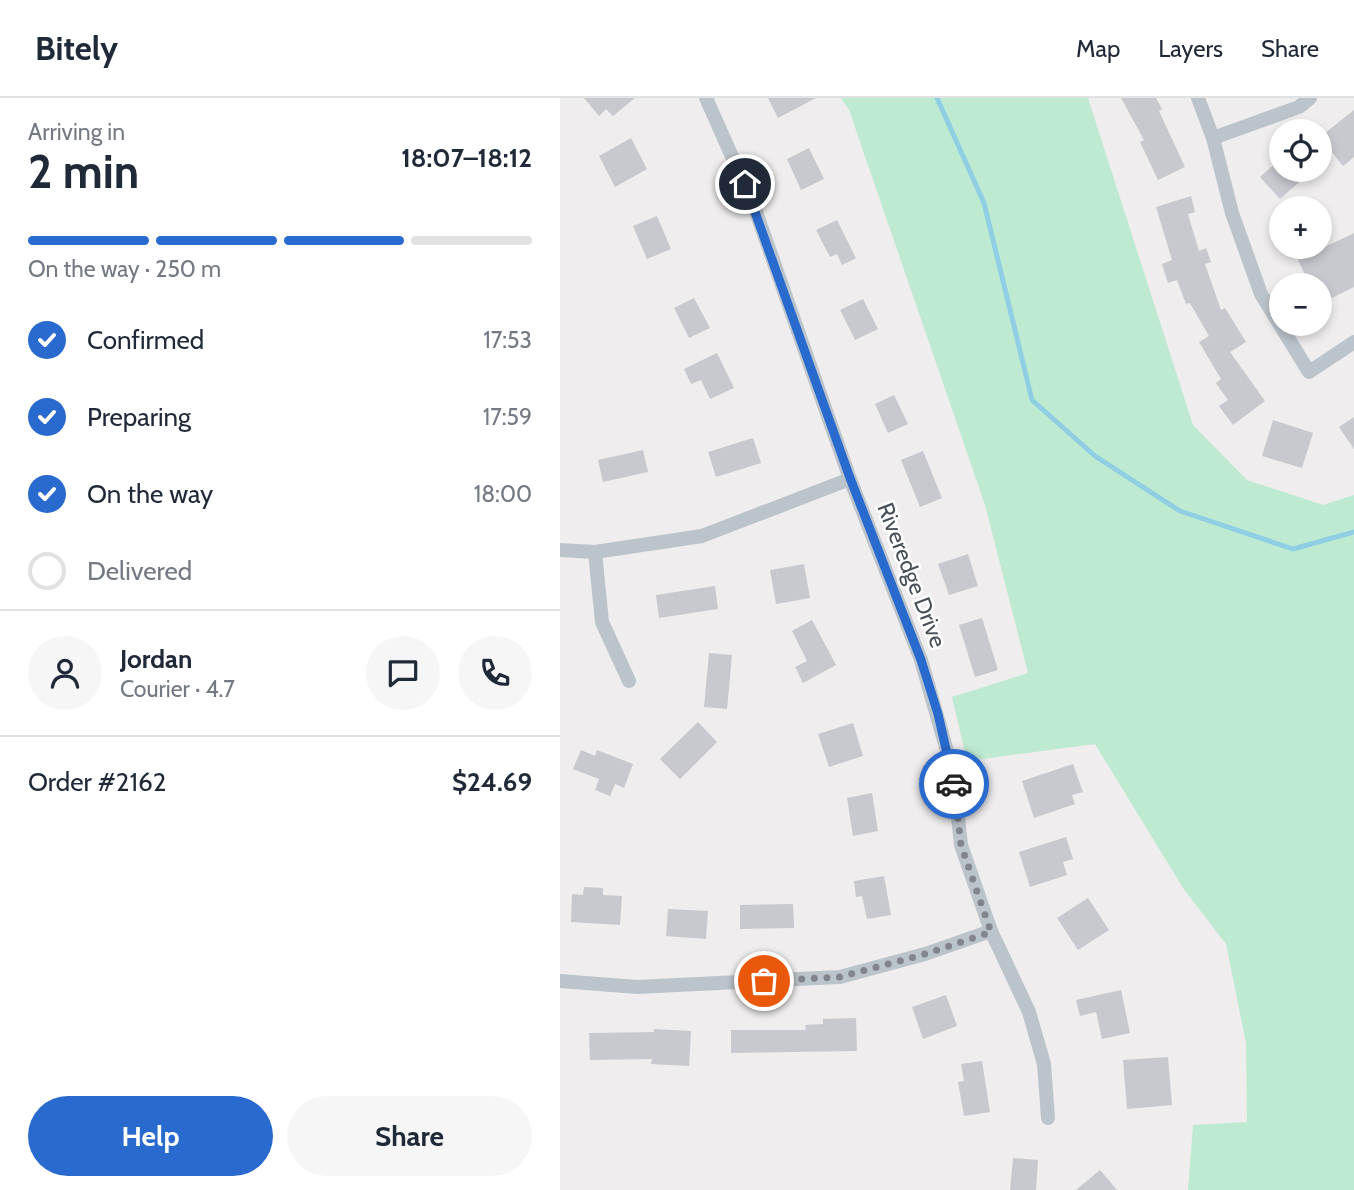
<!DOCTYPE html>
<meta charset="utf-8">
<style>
body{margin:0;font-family:Cabin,sans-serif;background:#f6f6f7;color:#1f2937;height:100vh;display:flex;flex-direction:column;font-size:26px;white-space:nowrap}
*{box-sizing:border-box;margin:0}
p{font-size:23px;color:#747a83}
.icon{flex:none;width:38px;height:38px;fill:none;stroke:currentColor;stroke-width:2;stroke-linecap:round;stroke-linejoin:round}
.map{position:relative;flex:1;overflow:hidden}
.side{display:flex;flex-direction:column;background:#fff;width:560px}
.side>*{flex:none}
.buttons{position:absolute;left:709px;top:21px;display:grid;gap:14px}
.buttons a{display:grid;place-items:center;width:63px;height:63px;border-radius:50%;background:#fff;box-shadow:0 4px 10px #0003;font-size:35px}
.pin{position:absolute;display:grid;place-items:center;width:60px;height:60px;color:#fff;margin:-30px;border:4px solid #fff;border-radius:50%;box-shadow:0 2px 7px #0007}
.courier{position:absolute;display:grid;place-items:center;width:70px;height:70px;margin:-35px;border:5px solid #296ace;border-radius:50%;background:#fff;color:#222;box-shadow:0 2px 9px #0007}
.overview em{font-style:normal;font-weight:700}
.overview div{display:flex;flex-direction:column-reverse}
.overview{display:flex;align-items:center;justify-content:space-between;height:119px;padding:0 28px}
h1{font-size:46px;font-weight:700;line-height:52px}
.bar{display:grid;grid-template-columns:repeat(4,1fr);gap:10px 7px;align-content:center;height:84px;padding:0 28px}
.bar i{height:9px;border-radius:5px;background:#e0e1e3}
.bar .selected{background:#296ace}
.bar p{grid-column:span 4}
.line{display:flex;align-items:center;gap:18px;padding:0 28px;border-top:2px solid #e0e1e3}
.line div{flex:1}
.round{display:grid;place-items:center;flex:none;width:74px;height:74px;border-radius:37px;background:#f6f6f7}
ol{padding:0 28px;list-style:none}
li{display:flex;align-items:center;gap:21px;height:77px}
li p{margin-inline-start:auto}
li .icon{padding:7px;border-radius:50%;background:#296ace;color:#fff;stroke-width:4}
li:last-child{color:#747a83}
li i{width:38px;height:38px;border:4px solid #e0e1e3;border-radius:50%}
.action{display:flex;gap:14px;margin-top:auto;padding:14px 28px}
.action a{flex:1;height:80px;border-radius:42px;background:#296ace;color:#fff;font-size:28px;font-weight:700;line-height:80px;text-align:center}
.action a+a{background:#f6f6f7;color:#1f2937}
header{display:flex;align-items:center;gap:42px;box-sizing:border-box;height:98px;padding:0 35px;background:#fff;border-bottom:2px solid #e0e1e3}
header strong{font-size:33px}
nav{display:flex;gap:38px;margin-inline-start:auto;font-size:24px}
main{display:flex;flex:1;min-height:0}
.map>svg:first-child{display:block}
</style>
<header>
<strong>Bitely</strong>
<nav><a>Map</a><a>Layers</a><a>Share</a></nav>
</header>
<main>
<section class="side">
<div class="overview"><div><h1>2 min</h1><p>Arriving in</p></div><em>18:07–18:12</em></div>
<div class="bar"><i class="selected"></i><i class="selected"></i><i class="selected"></i><i></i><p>On the way · 250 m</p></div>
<ol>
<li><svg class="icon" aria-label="check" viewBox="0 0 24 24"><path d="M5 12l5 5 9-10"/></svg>Confirmed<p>17:53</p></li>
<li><svg class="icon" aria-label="check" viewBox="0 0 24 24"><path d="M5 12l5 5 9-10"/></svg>Preparing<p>17:59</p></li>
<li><svg class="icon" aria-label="check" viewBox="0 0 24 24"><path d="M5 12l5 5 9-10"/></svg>On the way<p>18:00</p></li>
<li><i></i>Delivered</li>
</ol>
<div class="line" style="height:126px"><a class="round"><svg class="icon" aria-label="person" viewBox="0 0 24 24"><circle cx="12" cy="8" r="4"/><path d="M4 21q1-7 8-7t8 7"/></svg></a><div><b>Jordan</b><p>Courier · 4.7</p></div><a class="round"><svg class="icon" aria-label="chat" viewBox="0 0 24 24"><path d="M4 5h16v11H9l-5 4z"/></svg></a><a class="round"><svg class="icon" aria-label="phone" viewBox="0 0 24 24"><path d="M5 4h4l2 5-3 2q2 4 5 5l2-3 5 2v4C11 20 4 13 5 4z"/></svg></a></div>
<div class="line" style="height:91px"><div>Order #2162</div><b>$24.69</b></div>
<div class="action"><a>Help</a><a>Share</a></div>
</section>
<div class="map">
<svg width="794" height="1092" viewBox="0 0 794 1092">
<rect width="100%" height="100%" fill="#efeded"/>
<!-- green -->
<polygon fill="#beead1" points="281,0 528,0 633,327 687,382 763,407 794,397 794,1092 628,1092 633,1027 687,1024 686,945 666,846 623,790 535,646 407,663 392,599 468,575 425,407 289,12"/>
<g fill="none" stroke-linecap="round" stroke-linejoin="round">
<!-- stream -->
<polyline stroke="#8fcee3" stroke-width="5" points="377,0 424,105 472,302 535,358 620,413 733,451 794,434"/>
</g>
<!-- building -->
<g fill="#c7c9cf">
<polygon points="24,0 75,0 53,18 46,11 39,18"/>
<polygon points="208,0 256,0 218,20"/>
<polygon points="561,0 596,0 602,11 599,13 625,69 598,82 580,44 584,42"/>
<polygon points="794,12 794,59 783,68 760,39"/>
<polygon points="71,40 87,71 55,89 39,58"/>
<polygon points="249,50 264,81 241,92 227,61"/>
<polygon points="721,60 721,72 753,72 720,101 700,79"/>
<polygon points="631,98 635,114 628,116 639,153 646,150 651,164 645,166 661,212 665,210 686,244 670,254 705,303 673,327 659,308 668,302 656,285 661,281 639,244 649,238 630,205 626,206 617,182 608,185 602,166 612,162 596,109"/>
<polygon points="97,118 111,151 87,161 73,128"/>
<polygon points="277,122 296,160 282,167 277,156 270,159 256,132"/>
<polygon points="794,135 794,189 760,206 760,187 750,187 738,162"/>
<polygon points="134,200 150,230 129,240 114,210"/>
<polygon points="303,201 318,231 295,242 280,212"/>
<polygon points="157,255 174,290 150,301 141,282 131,286 124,271"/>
<polygon points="334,297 348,326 328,335 315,306"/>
<polygon points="794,319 794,351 779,329"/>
<polygon points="713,322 753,335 742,370 702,358"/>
<polygon points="193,340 201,365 156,379 148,354"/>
<polygon points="83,352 88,374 43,384 38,362"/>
<polygon points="363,353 382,400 360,409 341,362"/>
<polygon points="408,456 418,488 389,497 378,466"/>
<polygon points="244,466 250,500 216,506 210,472"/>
<polygon points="155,488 158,511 99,520 96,497"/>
<polygon points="422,520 438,572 415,579 399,527"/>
<polygon points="252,522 276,567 243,585 235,569 247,563 232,533"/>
<polygon points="149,555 172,557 167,611 144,609"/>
<polygon points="138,624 157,644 120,681 100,661"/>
<polygon points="293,625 303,658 269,669 258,636"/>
<polygon points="21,652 35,658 37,652 73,666 64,690 55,686 50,698 35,692 39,681 13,671"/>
<polygon points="513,666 523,694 512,697 515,706 474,720 462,683"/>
<polygon points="312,695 318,733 293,738 287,700"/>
<polygon points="506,739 513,761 503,764 507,777 470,789 459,754"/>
<polygon points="324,778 331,817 307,821 302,798 296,799 294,783"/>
<polygon points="24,789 43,790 43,797 62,798 60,827 11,824 12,796 23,797"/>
<polygon points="528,800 549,832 518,852 497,820"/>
<polygon points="233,806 234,830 180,831 180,807"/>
<polygon points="108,811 148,813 146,841 106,838"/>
<polygon points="561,892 570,935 542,941 536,914 520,918 516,902"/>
<polygon points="386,897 397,928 363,941 352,909"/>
<polygon points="296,920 297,953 171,955 171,932 246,932 245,927 263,926 263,921"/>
<polygon points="94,931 131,933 129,968 91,966 92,961 30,962 29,935 94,934"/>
<polygon points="608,959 612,1007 567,1011 563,962"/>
<polygon points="422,963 430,1014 404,1018 398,984 404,983 401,966"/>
<polygon points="453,1060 478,1062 476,1092 450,1092"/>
<polygon points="540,1072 557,1092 516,1092"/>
</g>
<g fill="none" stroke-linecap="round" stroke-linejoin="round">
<!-- minor -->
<g stroke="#bcc4cb" stroke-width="14">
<polyline points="146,0 194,108 290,381 361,562 393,674 401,747 431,833 469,914 484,966 488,1020"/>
<polyline points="638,0 653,40 672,115 701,196 749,274 794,244"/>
<polyline points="653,40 739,9 750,0"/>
<polyline points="0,452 35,454 142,438 290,381"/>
<polyline points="35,454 42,524 69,583"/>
<polyline points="0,883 77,889 280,879 365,856 431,833"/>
</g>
</g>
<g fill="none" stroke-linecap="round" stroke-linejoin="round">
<!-- done -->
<polyline stroke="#82868c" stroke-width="7" stroke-dasharray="0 12.6" points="204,883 280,879 365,856 431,834 401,747 394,686"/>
<!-- route -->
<polyline stroke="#296ace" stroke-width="9" points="185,86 290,380 361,562 378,616 394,686"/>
</g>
<g text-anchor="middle" stroke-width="5" stroke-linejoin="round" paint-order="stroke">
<!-- street labels -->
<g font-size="23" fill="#474f58" stroke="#fff">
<text transform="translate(352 477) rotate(69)" y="8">Riveredge Drive</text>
</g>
</g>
</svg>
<div class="buttons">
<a><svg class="icon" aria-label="locate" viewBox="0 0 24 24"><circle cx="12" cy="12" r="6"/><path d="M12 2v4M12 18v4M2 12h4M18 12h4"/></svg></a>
<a>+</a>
<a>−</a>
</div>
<div class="pin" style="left:204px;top:883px;background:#ea580c"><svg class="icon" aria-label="bag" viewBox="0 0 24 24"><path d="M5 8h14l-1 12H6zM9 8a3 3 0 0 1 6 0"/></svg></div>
<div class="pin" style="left:185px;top:86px;background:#1f2937"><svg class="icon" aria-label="home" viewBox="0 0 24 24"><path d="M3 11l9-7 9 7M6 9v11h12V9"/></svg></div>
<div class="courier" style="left:394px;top:686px"><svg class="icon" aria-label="car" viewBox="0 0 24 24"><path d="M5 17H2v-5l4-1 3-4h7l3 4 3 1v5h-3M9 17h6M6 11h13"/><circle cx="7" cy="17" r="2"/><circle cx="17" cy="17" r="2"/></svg></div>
</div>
</main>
